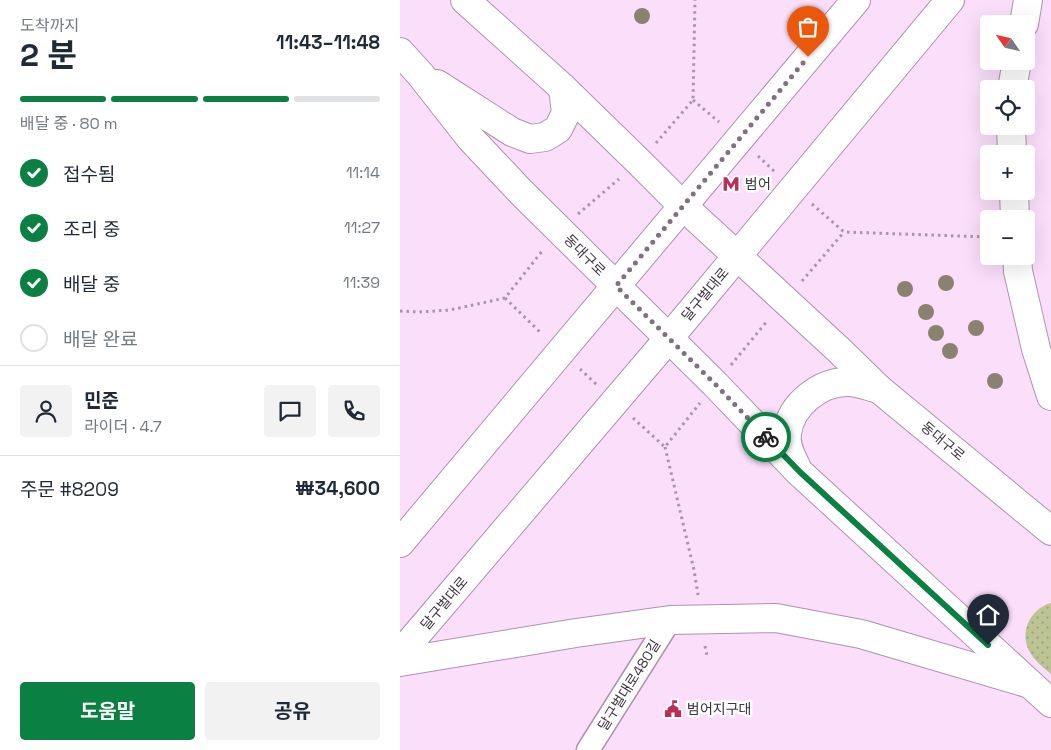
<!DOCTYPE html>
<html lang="ko">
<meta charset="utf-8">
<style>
body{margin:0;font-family:"Space Grotesk","Noto Sans KR",sans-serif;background:#f2f2f3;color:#1f2937;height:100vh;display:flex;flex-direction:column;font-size:19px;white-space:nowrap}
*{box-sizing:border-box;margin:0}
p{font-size:16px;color:#747a83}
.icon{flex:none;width:28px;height:28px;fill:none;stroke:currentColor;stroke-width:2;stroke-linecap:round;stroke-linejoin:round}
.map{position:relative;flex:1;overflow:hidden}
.details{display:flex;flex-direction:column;background:#fff;width:400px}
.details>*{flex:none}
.needle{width:32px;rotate:304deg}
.fabs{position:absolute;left:580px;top:15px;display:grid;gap:10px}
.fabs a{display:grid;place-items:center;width:55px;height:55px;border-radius:5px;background:#fff;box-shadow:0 5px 20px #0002;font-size:25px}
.pin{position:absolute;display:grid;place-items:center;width:42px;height:42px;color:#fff;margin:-51px -21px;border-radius:50% 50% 50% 0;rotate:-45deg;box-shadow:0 0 5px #0007}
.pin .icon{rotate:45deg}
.courier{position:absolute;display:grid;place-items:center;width:50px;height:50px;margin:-25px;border:4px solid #0b8043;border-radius:50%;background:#fff;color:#222;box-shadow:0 1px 6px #0007}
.headline em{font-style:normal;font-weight:700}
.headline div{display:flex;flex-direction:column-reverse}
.headline{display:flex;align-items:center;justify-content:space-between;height:85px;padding:0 20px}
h1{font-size:32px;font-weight:700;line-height:38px}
.bar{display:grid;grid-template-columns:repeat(4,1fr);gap:8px 5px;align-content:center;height:60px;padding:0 20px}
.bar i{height:6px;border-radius:4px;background:#e0e1e3}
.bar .current{background:#0b8043}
.bar p{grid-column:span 4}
.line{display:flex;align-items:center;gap:12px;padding:0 20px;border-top:1px solid #e0e1e3}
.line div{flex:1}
.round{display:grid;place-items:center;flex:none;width:52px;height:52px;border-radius:5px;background:#f2f2f3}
ol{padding:0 20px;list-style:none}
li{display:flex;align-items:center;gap:15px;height:55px}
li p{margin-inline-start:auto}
li .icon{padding:5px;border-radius:50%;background:#0b8043;color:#fff;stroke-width:4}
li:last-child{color:#747a83}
li i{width:28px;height:28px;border:2px solid #e0e1e3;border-radius:50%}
.button{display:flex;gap:10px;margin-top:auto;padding:10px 20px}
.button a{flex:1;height:58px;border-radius:5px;background:#0b8043;color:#fff;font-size:20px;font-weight:700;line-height:58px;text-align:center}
.button a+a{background:#f2f2f3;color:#1f2937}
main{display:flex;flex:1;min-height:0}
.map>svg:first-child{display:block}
</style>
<main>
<section class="details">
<div class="headline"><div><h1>2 분</h1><p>도착까지</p></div><em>11:43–11:48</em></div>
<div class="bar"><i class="current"></i><i class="current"></i><i class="current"></i><i></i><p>배달 중 · 80 m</p></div>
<ol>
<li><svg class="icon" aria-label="check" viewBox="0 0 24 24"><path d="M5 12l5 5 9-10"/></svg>접수됨<p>11:14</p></li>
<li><svg class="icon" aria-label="check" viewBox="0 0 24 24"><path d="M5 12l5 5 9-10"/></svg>조리 중<p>11:27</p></li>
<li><svg class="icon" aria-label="check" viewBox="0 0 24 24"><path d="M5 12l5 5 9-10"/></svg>배달 중<p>11:39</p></li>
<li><i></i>배달 완료</li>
</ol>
<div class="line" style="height:90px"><a class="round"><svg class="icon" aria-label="person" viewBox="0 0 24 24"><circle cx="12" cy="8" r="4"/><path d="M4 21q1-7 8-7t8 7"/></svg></a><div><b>민준</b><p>라이더 · 4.7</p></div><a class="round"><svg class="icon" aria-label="chat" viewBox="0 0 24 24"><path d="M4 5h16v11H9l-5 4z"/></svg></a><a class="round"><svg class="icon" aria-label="phone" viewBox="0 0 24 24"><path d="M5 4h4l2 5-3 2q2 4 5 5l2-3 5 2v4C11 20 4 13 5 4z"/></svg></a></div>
<div class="line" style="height:65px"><div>주문 #8209</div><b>₩34,600</b></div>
<div class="button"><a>도움말</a><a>공유</a></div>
</section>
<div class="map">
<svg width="651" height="750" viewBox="0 0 651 750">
<defs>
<pattern id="green-dots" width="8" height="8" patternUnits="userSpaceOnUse" patternTransform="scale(1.25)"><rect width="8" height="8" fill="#bcc493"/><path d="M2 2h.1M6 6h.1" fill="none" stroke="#9aa079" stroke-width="1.8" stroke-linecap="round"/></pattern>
</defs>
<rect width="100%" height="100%" fill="#fadefa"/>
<!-- green -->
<path fill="url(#green-dots)" d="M651,603V674C644,668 636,662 631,654C618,635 629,609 651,603Z"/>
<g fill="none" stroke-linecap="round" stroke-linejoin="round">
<!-- minor casing -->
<g stroke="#ad93ad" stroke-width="25">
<polyline id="minor" points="188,750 270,620"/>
</g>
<!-- secondary casing -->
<g stroke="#ad93ad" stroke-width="30">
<g id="secondary">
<polyline points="65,0 163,88 239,162 283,206 440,351 479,389 651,531"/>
<polyline points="624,24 628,0"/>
<polyline points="0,52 20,74 71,139 121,192 315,384 399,472 651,703"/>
<polyline points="37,84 112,132 130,139 145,137 158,129 166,113 163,88"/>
<polyline points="612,89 617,61"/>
<polyline points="611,126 612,154"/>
<polyline points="614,191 615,219"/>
<polyline points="617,256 618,271 636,349 651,396"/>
<path d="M396,466C391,456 385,445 387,433C391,404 421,381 449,382C458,382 470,387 479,389"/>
<polyline points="0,543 456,0"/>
<polyline points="0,654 269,338 550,0"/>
<polyline points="0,662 176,633 270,620 376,618 461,634 627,683"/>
</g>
</g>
<!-- path -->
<g stroke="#a995a9" stroke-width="3" stroke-dasharray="2.5 4" stroke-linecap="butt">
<polyline points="293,100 319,122"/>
<polyline points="256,143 293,100 295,0"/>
<polyline points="358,156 375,172"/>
<polyline points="412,204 444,232 589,237"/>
<polyline points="178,214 219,179"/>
<polyline points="402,281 444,232"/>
<polyline points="105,298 142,334"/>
<polyline points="0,311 19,312 50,310 105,298 143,250"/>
<polyline points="331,365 368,320"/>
<polyline points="180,369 197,385"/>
<polyline points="233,418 265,447 300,403"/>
<polyline points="265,447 294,570 298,595"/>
<polyline points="305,646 307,656"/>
</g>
<!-- minor -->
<use href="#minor" stroke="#fff" stroke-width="22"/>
<!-- secondary -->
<use href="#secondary" stroke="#fff" stroke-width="28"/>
</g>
<!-- trees -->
<g fill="#8b8170">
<circle cx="242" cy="16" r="8"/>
<circle cx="546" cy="283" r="8"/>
<circle cx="505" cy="289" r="8"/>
<circle cx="526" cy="312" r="8"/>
<circle cx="576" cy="328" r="8"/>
<circle cx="536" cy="333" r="8"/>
<circle cx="550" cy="351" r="8"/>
<circle cx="595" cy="381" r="8"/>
</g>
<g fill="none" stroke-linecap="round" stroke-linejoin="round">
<!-- done -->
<polyline stroke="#807080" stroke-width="5" stroke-dasharray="0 9" points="366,437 315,384 216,286 408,57"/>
<!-- route -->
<polyline stroke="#0b8043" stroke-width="6" points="366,437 400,472 588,645"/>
</g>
<!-- icons -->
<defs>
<g id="metro-bare" transform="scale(1.35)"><path d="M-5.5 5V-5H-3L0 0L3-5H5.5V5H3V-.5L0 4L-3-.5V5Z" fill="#bc2d56" stroke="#fff" stroke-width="2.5" paint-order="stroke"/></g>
<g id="civic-bare" transform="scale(1.35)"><path d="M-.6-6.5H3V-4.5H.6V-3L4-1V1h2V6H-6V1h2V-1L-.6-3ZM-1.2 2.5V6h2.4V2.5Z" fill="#bc2d56" stroke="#fff" stroke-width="2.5" paint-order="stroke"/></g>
</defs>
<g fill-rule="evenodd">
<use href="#metro-bare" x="331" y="184"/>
<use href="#civic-bare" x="273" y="709"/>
</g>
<g text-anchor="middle" stroke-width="5" stroke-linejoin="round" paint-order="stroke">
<!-- poi labels -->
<g font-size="14" fill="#3e343e" stroke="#fff" text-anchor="start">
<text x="345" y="189">범어</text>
<text x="287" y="714">범어지구대</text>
</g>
<!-- street labels -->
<g font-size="14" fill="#3e343e" stroke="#fff">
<text transform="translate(185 255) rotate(45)" y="5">동대구로</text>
<text transform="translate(305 294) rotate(-50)" y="5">달구벌대로</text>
<text transform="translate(543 441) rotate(40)" y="5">동대구로</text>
<text transform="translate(44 603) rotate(-50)" y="5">달구벌대로</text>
<text transform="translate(229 685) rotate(-58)" y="5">달구벌대로480길</text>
</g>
</g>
</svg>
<div class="fabs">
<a><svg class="needle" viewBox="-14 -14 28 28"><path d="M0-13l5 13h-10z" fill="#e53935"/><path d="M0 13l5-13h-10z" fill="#747a83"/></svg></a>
<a><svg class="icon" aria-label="locate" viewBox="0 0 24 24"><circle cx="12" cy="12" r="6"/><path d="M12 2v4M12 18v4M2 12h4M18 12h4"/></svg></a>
<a>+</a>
<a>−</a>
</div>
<div class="pin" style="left:408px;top:57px;background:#ea580c"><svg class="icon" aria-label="bag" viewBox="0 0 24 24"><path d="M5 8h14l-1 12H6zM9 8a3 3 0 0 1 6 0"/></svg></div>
<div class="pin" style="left:588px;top:645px;background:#1f2937"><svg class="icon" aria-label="home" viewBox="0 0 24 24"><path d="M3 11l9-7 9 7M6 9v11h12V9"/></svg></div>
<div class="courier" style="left:366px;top:437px"><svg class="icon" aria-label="bike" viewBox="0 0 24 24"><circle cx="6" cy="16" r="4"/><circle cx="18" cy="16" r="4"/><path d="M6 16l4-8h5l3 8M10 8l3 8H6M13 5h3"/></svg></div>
</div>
</main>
